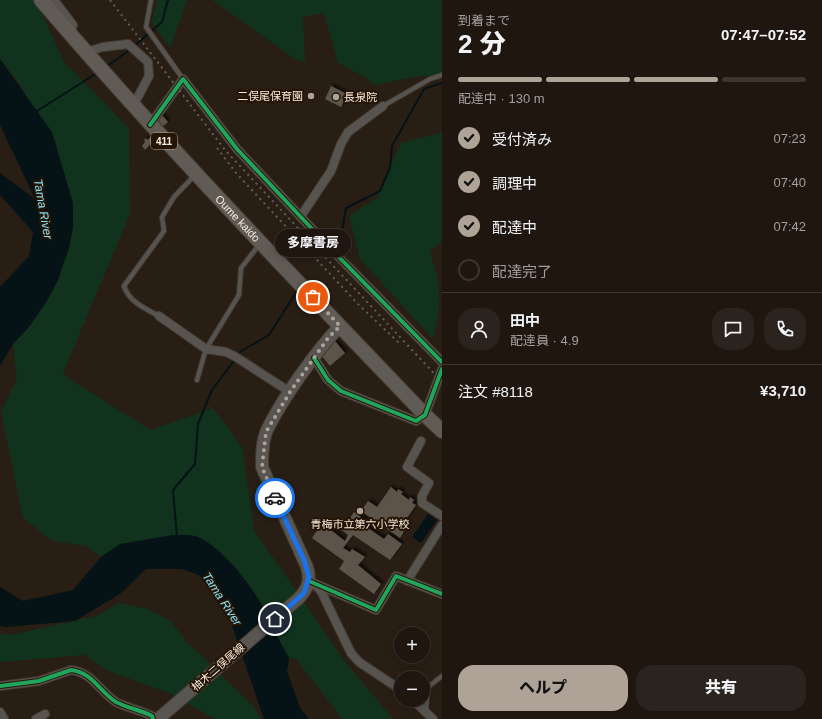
<!DOCTYPE html>
<html lang="ja">
<meta charset="utf-8">
<style>
body{margin:0;font-family:Arial,"Noto Sans JP",sans-serif;background:#2b231d;color:#f1f3f6;height:100vh;display:flex;flex-direction:column;font-size:15px;white-space:nowrap}
*{box-sizing:border-box;margin:0}
p{font-size:13px;color:#a19f9e}
.icon{flex:none;width:22px;height:22px;fill:none;stroke:currentColor;stroke-width:2;stroke-linecap:round;stroke-linejoin:round}
.map{position:relative;flex:1;overflow:hidden}
.side{display:flex;flex-direction:column;background:#1e160f;width:380px}
.side>*{flex:none}
.tools{position:absolute;left:394px;top:627px;display:grid;gap:8px}
.tools a{display:grid;place-items:center;width:36px;height:36px;border-radius:50%;background:#1e160f;box-shadow:0 2px 10px #0003,0 0 0 1px #3c352f;font-size:20px}
.pin{position:absolute;display:grid;place-items:center;width:34px;height:34px;color:#fff;margin:-17px;border:2px solid #fff;border-radius:50%;box-shadow:0 1px 4px #0007}
.courier{position:absolute;display:grid;place-items:center;width:40px;height:40px;margin:-20px;border:3px solid #1a73e8;border-radius:50%;background:#fff;color:#222;box-shadow:0 1px 5px #0007}
.bubble{position:absolute;height:28px;border-radius:14px;background:#1e160f;box-shadow:0 2px 10px #0003,0 0 0 1px #3c352f;font-size:13px;font-weight:800;line-height:28px;text-align:center}
.headline em{font-style:normal;font-weight:800}
.headline div{display:flex;flex-direction:column-reverse}
.headline{display:flex;align-items:center;justify-content:space-between;height:68px;padding:0 16px}
h1{font-size:26px;font-weight:800;line-height:30px}
.bar{display:grid;grid-template-columns:repeat(4,1fr);gap:6px 4px;align-content:center;height:48px;padding:0 16px}
.bar i{height:5px;border-radius:3px;background:#3c352f}
.bar .current{background:#afa398}
.bar p{grid-column:span 4}
.line{display:flex;align-items:center;gap:10px;padding:0 16px;border-top:1px solid #3c352f}
.line div{flex:1}
.round{display:grid;place-items:center;flex:none;width:42px;height:42px;border-radius:16px;background:#2b231d}
ol{padding:0 16px;list-style:none}
li{display:flex;align-items:center;gap:12px;height:44px}
li p{margin-inline-start:auto}
li .icon{padding:4px;border-radius:50%;background:#afa398;color:#111;stroke-width:4}
li:last-child{color:#a19f9e}
li i{width:22px;height:22px;border:2px solid #3c352f;border-radius:50%}
.cta{display:flex;gap:8px;margin-top:auto;padding:8px 16px}
.cta a{flex:1;height:46px;border-radius:16px;background:#afa398;color:#111;font-size:16px;font-weight:800;line-height:46px;text-align:center}
.cta a+a{background:#2b231d;color:#f1f3f6}
main{display:flex;flex:1;min-height:0}
.map>svg:first-child{display:block}
</style>
<main>
<div class="map">
<svg width="442" height="719" viewBox="0 0 442 719">
<defs>
<filter id="shadow"><feDropShadow dx="2.5" dy="-2.5" stdDeviation="1" flood-color="#0009"/></filter>
</defs>
<rect width="100%" height="100%" fill="#281e14"/>
<!-- green -->
<g fill="#11331e">
<polygon points="0,0 36,0 64,62 129,128 130,214 63,373 74,382 151,430 213,408 242,447 254,530 343,659 393,719 342,719 296,659 289,658 276,637 262,604 231,563 120,544 101,557 86,546 52,541 23,518 1,412 17,378 13,344 29,327 47,301 58,280 69,248 73,227 73,203 21,86 0,59"/>
<polygon points="157,0 187,0 170,48 152,22"/>
<polygon points="212,0 442,0 442,77 439,75 418,76 374,85 365,77 338,63 324,13 303,17 305,62 295,59"/>
<path d="M442,130V241L430,252C442,290 442,301 433,339L360,259L349,216L377,198L401,143L440,133Z"/>
<polygon points="119,603 148,609 171,621 185,640 253,706 261,719 215,719 169,693 108,671 85,655 0,662 0,633 10,635 96,616"/>
</g>
<!-- water -->
<g fill="#051216">
<polygon points="0,59 52,132 73,203 73,227 69,248 58,280 47,301 29,327 13,344 0,366 0,287 29,256 33,232 0,195 0,173 35,199 0,125"/>
<polygon points="428,514 437,520 421,543 412,537"/>
<path d="M173,535C180,535 188,534 195,536C217,542 252,585 262,606C271,623 279,641 289,658L287,671L300,708L309,719H264L217,582L182,569H146L120,594L75,621L6,627L0,626V587L23,601L73,590L101,557L120,544Z"/>
</g>
<g fill="none" stroke-linecap="round" stroke-linejoin="round">
<!-- stream -->
<g stroke="#051216" stroke-width="2">
<polyline points="134,46 162,22 168,0"/>
<polyline points="106,67 131,49"/>
<polyline points="37,111 97,73"/>
<polyline points="340,243 346,208 380,191 390,168 392,146 424,89 442,83"/>
<polyline points="240,352 269,335 297,291"/>
<polyline points="177,537 173,490 195,464 198,424 212,390 233,362"/>
</g>
<!-- river -->
<polyline stroke="#051216" stroke-width="13" points="200,564 232,613"/>
</g>
<!-- building -->
<g fill="#5b534a" filter="url(#shadow)">
<polygon points="331,86 347,94 341,107 325,99"/>
<polygon points="161,114 168,122 161,128 156,122"/>
<polygon points="151,137 154,140 145,150 142,146 145,142 144,140 146,138 147,140"/>
<polygon points="301,292 307,298 299,306 296,298"/>
<polygon points="335,341 345,353 330,366 320,354"/>
<polygon points="391,487 397,492 398,489 403,492 401,494 409,500 410,497 414,500 412,503 416,505 402,525 406,528 400,538 361,511 368,501 377,507"/>
<polygon points="354,512 368,522 365,526 384,539 388,534 402,544 390,560 353,535 343,548 350,552 352,549 365,557 358,565 381,584 374,594 339,569 344,561 312,538 322,523 345,541 348,535 342,530"/>
</g>
<g fill="none" stroke-linecap="round" stroke-linejoin="round">
<!-- service casing -->
<g stroke="#433b32" stroke-width="6">
<g id="service">
<polyline points="151,0 146,27 183,79"/>
<polyline points="383,106 430,79 442,75"/>
<path d="M159,316C146,309 129,302 124,286L164,231L162,217L174,197L194,176"/>
<polyline points="197,380 206,349 239,295 241,268 259,245"/>
<polyline points="426,710 428,687 442,676"/>
</g>
</g>
<!-- minor casing -->
<g stroke="#433b32" stroke-width="10">
<g id="minor">
<polyline points="54,0 73,25 70,33"/>
<polyline points="86,52 103,47 128,44 148,62 149,76 133,106"/>
<polyline points="150,125 183,79 237,149 330,248 442,362"/>
<polyline points="301,216 331,171 341,144 348,132 383,106"/>
<polyline points="159,316 206,349 226,352 236,357 290,392"/>
<polyline points="314,358 328,380 341,391 416,421 425,415 442,369"/>
<polyline points="421,441 407,467 429,483 422,496 422,503 442,516"/>
<polyline points="309,581 376,610 396,576 442,594"/>
<polyline points="407,581 442,525"/>
<polyline points="315,585 321,591 351,653 359,662 401,690"/>
<path d="M0,686L39,681L71,670C92,672 100,692 116,702C127,708 141,710 152,716L153,719"/>
<polyline points="413,700 433,719"/>
<polyline points="0,712 4,719"/>
<polyline points="36,719 45,714"/>
</g>
</g>
<!-- secondary casing -->
<g stroke="#433b32" stroke-width="14">
<path id="secondary" d="M158,719L298,599C308,589 311,581 307,567L262,467C262,456 262,441 267,430C282,399 316,351 340,326"/>
</g>
<!-- trunk casing -->
<g stroke="#433b32" stroke-width="16">
<g id="trunk">
<path id="s1" d="M41,0C164,144 295,279 425,415L442,431"/>
</g>
</g>
<!-- service -->
<use href="#service" stroke="#575450" stroke-width="4"/>
<!-- minor -->
<use href="#minor" stroke="#575450" stroke-width="8"/>
<!-- secondary -->
<use href="#secondary" stroke="#595550" stroke-width="12"/>
<!-- trunk -->
<use href="#trunk" stroke="#605b54" stroke-width="14"/>
<!-- rail -->
<g stroke="#635e58" stroke-width="2" stroke-dasharray="2 4" stroke-linecap="butt">
<polyline points="110,0 225,150 442,382"/>
<polyline points="217,148 237,174 358,304 399,343"/>
</g>
<!-- cycleway casing -->
<g stroke="#261504" stroke-width="6">
<g id="cycleway">
<polyline points="150,125 183,79 237,149 330,248 442,362"/>
<polyline points="314,358 328,380 341,391 416,421 425,415 442,369"/>
<polyline points="309,581 376,610 396,576 442,594"/>
<path d="M0,686L39,681L71,670C92,672 100,692 116,702C127,708 141,710 152,716L153,719"/>
</g>
</g>
<!-- cycleway -->
<use href="#cycleway" stroke="#20a55d" stroke-width="4"/>
</g>
<g fill="none" stroke-linecap="round" stroke-linejoin="round">
<!-- done -->
<polyline stroke="#afa398" stroke-width="4" stroke-dasharray="0 7.2" points="275,498 262,467 266,432 290,392 328,338 340,326 313,297"/>
<!-- route -->
<polyline stroke="#1a73e8" stroke-width="5" points="275,619 304,593 309,577 304,560 275,498"/>
</g>
<!-- markers -->
<g fill="#afa398" stroke="#261504" stroke-width="1.5">
<circle cx="311" cy="96" r="4"/>
<circle cx="336" cy="97" r="4"/>
<circle cx="360" cy="511" r="4"/>
</g>
<g text-anchor="middle" stroke-width="4" stroke-linejoin="round" paint-order="stroke">
<!-- shield labels -->
<rect fill="#261504" stroke="#b8ab9d" stroke-width="1" x="151" y="133" width="26" height="16" rx="3"/>
<g font-size="10" font-weight="bold" fill="#f7ebdf">
<text x="164" y="145">411</text>
</g>
<!-- poi labels -->
<g font-size="11" fill="#f7ebdf" stroke="#261504" text-anchor="end">
<text x="303" y="100">二俣尾保育園</text>
<text x="344" y="101" text-anchor="start">長泉院</text>
<text x="360" y="528" text-anchor="middle">青梅市立第六小学校</text>
</g>
<!-- street labels -->
<g font-size="11" fill="#f7ebdf" stroke="#261504">
<text dy="4" stroke="none"><textPath href="#s1" startOffset="294">Oume kaido</textPath></text>
<text transform="translate(218 667) rotate(-41)" y="4">柚木二俣尾線</text>
</g>
<!-- water labels -->
<g font-size="12" font-style="italic" fill="#87e2fc" stroke="#261504">
<text transform="translate(43 209) rotate(80)" y="4">Tama River</text>
<text transform="translate(222 599) rotate(57)" y="4">Tama River</text>
</g>
</g>
</svg>
<div class="tools">
<a>+</a>
<a>−</a>
</div>
<div class="pin" style="left:313px;top:297px;background:#ea580c"><svg class="icon" aria-label="bag" viewBox="0 0 24 24"><path d="M5 8h14l-1 12H6zM9 8a3 3 0 0 1 6 0"/></svg></div>
<div class="pin" style="left:275px;top:619px;background:#1f2937"><svg class="icon" aria-label="home" viewBox="0 0 24 24"><path d="M3 11l9-7 9 7M6 9v11h12V9"/></svg></div>
<div class="courier" style="left:275px;top:498px"><svg class="icon" aria-label="car" viewBox="0 0 24 24"><path d="M5 17H2v-5l4-1 3-4h7l3 4 3 1v5h-3M9 17h6M6 11h13"/><circle cx="7" cy="17" r="2"/><circle cx="17" cy="17" r="2"/></svg></div>
<div class="bubble" style="left:275px;top:229px;width:76px">多摩書房</div>
</div>
<section class="side">
<div class="headline"><div><h1>2 分</h1><p>到着まで</p></div><em>07:47–07:52</em></div>
<div class="bar"><i class="current"></i><i class="current"></i><i class="current"></i><i></i><p>配達中 · 130 m</p></div>
<ol>
<li><svg class="icon" aria-label="check" viewBox="0 0 24 24"><path d="M5 12l5 5 9-10"/></svg>受付済み<p>07:23</p></li>
<li><svg class="icon" aria-label="check" viewBox="0 0 24 24"><path d="M5 12l5 5 9-10"/></svg>調理中<p>07:40</p></li>
<li><svg class="icon" aria-label="check" viewBox="0 0 24 24"><path d="M5 12l5 5 9-10"/></svg>配達中<p>07:42</p></li>
<li><i></i>配達完了</li>
</ol>
<div class="line" style="height:72px"><a class="round"><svg class="icon" aria-label="person" viewBox="0 0 24 24"><circle cx="12" cy="8" r="4"/><path d="M4 21q1-7 8-7t8 7"/></svg></a><div><b>田中</b><p>配達員 · 4.9</p></div><a class="round"><svg class="icon" aria-label="chat" viewBox="0 0 24 24"><path d="M4 5h16v11H9l-5 4z"/></svg></a><a class="round"><svg class="icon" aria-label="phone" viewBox="0 0 24 24"><path d="M5 4h4l2 5-3 2q2 4 5 5l2-3 5 2v4C11 20 4 13 5 4z"/></svg></a></div>
<div class="line" style="height:52px"><div>注文 #8118</div><b>¥3,710</b></div>
<div class="cta"><a>ヘルプ</a><a>共有</a></div>
</section>
</main>
